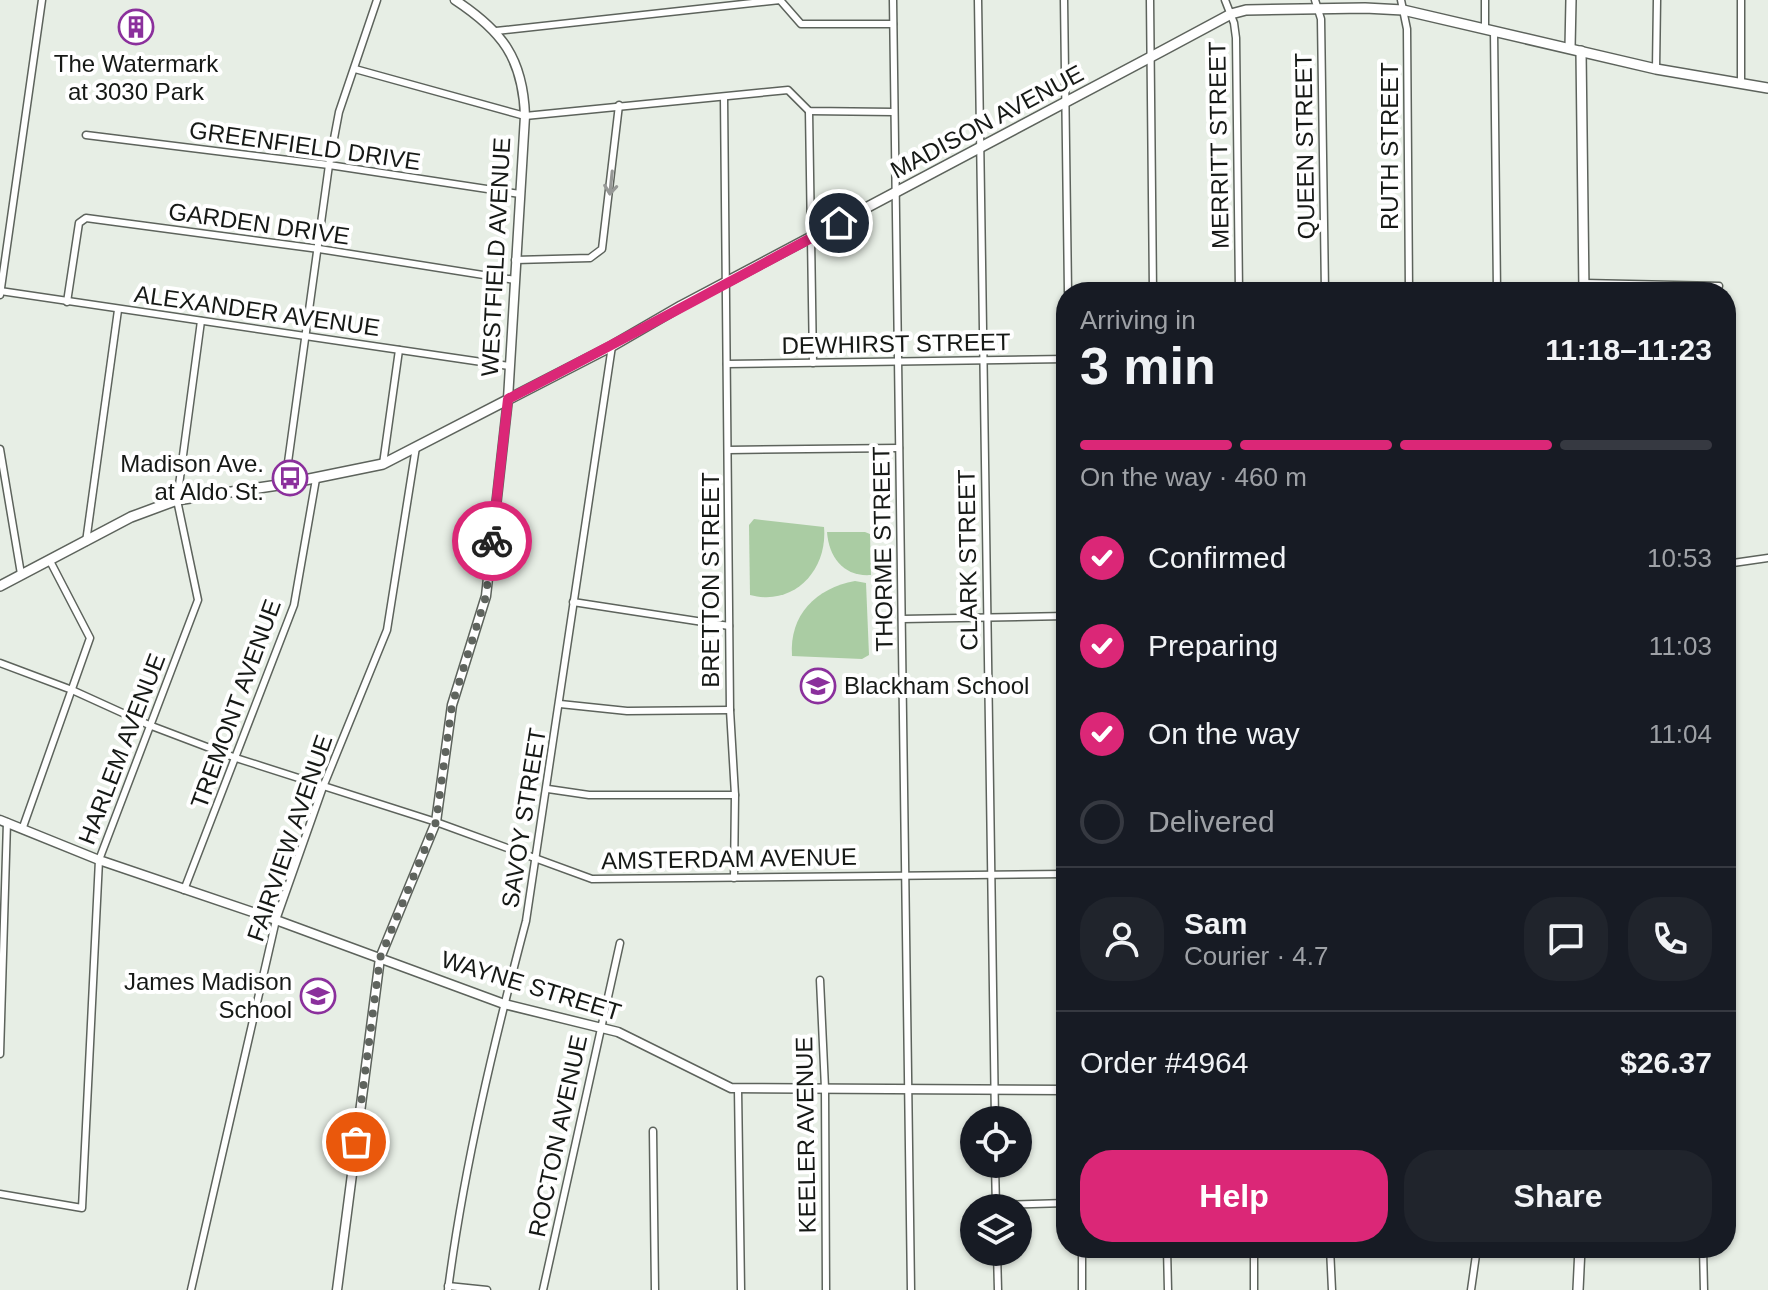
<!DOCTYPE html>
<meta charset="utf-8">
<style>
body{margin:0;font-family:Helvetica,sans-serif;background:#20242c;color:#f1f3f6;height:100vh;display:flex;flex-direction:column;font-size:30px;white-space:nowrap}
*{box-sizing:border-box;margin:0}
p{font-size:26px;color:#9ea1a6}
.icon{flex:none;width:44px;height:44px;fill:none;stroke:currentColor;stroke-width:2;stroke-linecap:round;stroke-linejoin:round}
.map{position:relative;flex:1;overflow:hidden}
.panel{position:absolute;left:1056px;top:282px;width:680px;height:976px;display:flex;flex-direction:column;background:#171b24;border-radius:32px;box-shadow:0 2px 6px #0004}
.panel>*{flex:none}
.fabs{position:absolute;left:960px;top:1106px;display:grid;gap:16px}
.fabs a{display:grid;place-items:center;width:72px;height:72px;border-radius:50%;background:#171b24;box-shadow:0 2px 6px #0004;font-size:40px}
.pin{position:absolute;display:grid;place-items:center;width:68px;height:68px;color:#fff;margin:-34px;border:4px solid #fff;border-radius:50%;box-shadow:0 2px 8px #0007}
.courier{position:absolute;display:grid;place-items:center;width:80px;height:80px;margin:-40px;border:6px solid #db2777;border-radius:50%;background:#fff;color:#222;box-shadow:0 2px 10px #0007}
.summary em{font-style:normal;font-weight:800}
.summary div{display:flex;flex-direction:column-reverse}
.summary{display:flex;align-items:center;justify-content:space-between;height:136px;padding:0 24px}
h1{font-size:52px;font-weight:800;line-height:60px}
.bar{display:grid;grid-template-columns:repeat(4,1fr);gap:12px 8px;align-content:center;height:96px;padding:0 24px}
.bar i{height:10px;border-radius:6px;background:#363941}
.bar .active{background:#db2777}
.bar p{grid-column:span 4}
.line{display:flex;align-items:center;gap:20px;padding:0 24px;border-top:2px solid #363941}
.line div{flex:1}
.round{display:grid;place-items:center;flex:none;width:84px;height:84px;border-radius:32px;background:#20242c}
ol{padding:0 24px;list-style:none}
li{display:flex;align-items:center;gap:24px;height:88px}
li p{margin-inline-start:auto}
li .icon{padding:8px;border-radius:50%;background:#db2777;color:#fff;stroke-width:4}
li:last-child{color:#9ea1a6}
li i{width:44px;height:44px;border:4px solid #363941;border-radius:50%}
.button{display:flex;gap:16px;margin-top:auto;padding:16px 24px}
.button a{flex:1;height:92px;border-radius:32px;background:#db2777;color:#fff;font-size:32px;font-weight:800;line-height:92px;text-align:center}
.button a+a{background:#20242c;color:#f1f3f6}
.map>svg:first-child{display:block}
</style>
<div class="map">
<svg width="1768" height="1290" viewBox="0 0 1768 1290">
<rect width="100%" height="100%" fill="#e7eee5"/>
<!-- green -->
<g fill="#aacca3">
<path d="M754,519L824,527C828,570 794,607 750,595L749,525Z"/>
<path d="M827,532H865L870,534L871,575C844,577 829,558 827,532Z"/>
<path d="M855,581L866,583L869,655L862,659L792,656C789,615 816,588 855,581Z"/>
</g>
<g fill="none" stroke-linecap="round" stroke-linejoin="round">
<!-- minor casing -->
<g stroke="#5d635c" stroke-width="9">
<g id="minor">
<polyline points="893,0 911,1290"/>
<polyline points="978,0 995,1120"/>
<polyline points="1064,0 1068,292"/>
<polyline points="1150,0 1153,292"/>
<polyline points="1225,0 1234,23 1236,38 1239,292"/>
<polyline points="1315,0 1321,19 1325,292"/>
<polyline points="1401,0 1407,29 1409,292"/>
<polyline points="1485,29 1485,0"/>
<polyline points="496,31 780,0 801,24 893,24"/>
<polyline points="1494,31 1497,292"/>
<polyline points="355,69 525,116 788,90 809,111 894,112"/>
<polyline points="1656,69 1657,0"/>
<polyline points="1741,83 1741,0"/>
<polyline points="724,97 730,710 735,795 734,878"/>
<polyline points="809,111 813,363"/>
<polyline points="86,135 329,165 520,194"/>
<polyline points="515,260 590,258 602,249 619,105"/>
<polyline points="1584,283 1719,286"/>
<polyline points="0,291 509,366"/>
<polyline points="0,295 42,0"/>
<polyline points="67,302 79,223 86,218 319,249 515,280"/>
<polyline points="727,364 1066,359"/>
<polyline points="0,449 21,574"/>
<polyline points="728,450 899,448"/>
<polyline points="383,464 399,350"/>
<polyline points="285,484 329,165 339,112 377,0"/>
<polyline points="86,542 118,310"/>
<polyline points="1726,564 1768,558"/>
<polyline points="573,602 729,626"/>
<polyline points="902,619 1066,616"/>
<polyline points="0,663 72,690 149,725 236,758 436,822 592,879 1066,874"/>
<polyline points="560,704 627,711 730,710"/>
<polyline points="548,789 589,795 735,795"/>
<polyline points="23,827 90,638 50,561"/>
<polyline points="184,890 294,605 316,479"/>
<polyline points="820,980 825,1088 826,1290"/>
<polyline points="0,1054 7,822"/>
<polyline points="738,1089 741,1290"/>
<polyline points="653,1131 655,1290"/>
<polyline points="995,1164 996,1208"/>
<polyline points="0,1194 82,1208 99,860 198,600 177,500 201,321"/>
<polyline points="996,1205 1066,1203"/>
<polyline points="1082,1248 1082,1290"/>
<polyline points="1167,1248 1168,1290"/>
<polyline points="1254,1248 1254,1290"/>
<polyline points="1330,1248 1332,1290"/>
<polyline points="1703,1248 1704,1290"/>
<polyline points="997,1252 998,1290"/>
<polyline points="448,1286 487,1290"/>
<polyline points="191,1290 276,920 323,787 387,630 416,447"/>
<path d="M448,1290C464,1166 494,1042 526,921L612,346"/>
<polyline points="543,1290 620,943"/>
<polyline points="1471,1290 1477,1248"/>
</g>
</g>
<!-- tertiary casing -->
<g stroke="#5d635c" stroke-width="11">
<g id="tertiary">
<polyline points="0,820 99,860 276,920 504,1004 618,1032 731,1088 1066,1090"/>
<path d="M337,1290L380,958L436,822L452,705L486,596L508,399L525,116C523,58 502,31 455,0"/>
</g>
</g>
<!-- secondary casing -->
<g stroke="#5d635c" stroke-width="12">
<g id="secondary">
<polyline points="1570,48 1571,0"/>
<polyline points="1581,51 1584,292"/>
<polyline points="0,586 131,517 177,500 285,484 383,464 612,346 681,306 1162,51 1231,14 1246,10 1365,8 1403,10 1656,69 1768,88"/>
<polyline points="1578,1290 1580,1248"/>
</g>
</g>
<!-- minor -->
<use href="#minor" stroke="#fff" stroke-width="6"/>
<!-- tertiary -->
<use href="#tertiary" stroke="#fff" stroke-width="8"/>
<!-- secondary -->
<use href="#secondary" stroke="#fff" stroke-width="9"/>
</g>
<!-- one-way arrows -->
<defs><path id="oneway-shaft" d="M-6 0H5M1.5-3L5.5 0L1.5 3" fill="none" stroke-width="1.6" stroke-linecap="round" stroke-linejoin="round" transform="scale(2)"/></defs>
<use stroke="#969896" href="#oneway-shaft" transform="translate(611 183) rotate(96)"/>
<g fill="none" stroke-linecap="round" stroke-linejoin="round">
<!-- done -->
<polyline stroke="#5f645e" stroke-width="8" stroke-dasharray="0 14.4" points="356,1142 380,958 436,822 452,705 486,596 492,541"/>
<!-- route -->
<path stroke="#db2777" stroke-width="10" d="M492,541L508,399C619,342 729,282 839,223"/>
</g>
<!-- icons -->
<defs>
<g id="building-ring" transform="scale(1.8)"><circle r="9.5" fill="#fff" stroke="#8b309c" stroke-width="1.5"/><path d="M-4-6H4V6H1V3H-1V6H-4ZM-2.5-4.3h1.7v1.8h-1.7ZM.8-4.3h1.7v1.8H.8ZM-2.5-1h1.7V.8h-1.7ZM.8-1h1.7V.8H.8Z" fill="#8b309c"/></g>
<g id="bus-ring" transform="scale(1.8)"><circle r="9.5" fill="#fff" stroke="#8b309c" stroke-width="1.5"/><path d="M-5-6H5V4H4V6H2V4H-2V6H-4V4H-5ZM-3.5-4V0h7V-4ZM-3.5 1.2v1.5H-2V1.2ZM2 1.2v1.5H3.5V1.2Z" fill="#8b309c"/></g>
<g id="school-ring" transform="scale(1.8)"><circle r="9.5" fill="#fff" stroke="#8b309c" stroke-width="1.5"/><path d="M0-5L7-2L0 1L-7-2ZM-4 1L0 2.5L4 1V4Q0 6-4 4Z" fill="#8b309c"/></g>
</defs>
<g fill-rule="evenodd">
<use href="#building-ring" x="136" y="27"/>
<use href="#bus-ring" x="290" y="478"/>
<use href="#school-ring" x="818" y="686"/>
<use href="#school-ring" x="318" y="996"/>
</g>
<g text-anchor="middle" stroke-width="8" stroke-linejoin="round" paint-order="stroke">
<!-- poi labels -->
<g font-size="24" fill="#161916" stroke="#fff" text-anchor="end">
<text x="136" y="72" text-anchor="middle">The Watermark<tspan x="136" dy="28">at 3030 Park</tspan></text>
<text x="264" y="472">Madison Ave.<tspan x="264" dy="28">at Aldo St.</tspan></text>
<text x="844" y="694" text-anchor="start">Blackham School</text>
<text x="292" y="990">James Madison<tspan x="292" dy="28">School</tspan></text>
</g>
<!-- street labels -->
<g font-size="24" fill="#161916" stroke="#fff">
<text transform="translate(987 122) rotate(-28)" y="8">MADISON AVENUE</text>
<text transform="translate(1219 145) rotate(-91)" y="8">MERRITT STREET</text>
<text transform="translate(305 146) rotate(8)" y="8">GREENFIELD DRIVE</text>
<text transform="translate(1305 146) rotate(-91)" y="8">QUEEN STREET</text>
<text transform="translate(1390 146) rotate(-90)" y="8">RUTH STREET</text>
<text transform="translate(259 224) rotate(8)" y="8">GARDEN DRIVE</text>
<text transform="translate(496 257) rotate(-87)" y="8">WESTFIELD AVENUE</text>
<text transform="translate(257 311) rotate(8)" y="8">ALEXANDER AVENUE</text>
<text transform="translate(896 344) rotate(-1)" y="8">DEWHIRST STREET</text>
<text transform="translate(883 549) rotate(-91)" y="8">THORME STREET</text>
<text transform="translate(968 560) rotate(-91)" y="8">CLARK STREET</text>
<text transform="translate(711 580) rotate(-90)" y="8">BRETTON STREET</text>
<text transform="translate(236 704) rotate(-70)" y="8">TREMONT AVENUE</text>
<text transform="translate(122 749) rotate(-69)" y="8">HARLEM AVENUE</text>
<text transform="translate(524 818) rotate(-81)" y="8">SAVOY STREET</text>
<text transform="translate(290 838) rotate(-71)" y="8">FAIRVIEW AVENUE</text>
<text transform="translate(729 859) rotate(-1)" y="8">AMSTERDAM AVENUE</text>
<text transform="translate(531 986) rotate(17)" y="8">WAYNE STREET</text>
<text transform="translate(806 1135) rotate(-91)" y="8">KEELER AVENUE</text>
<text transform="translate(558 1136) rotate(-78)" y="8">ROCTON AVENUE</text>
</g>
</g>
</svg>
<div class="fabs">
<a><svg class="icon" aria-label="locate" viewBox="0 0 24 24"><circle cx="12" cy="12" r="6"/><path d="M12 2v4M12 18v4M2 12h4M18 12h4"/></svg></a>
<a><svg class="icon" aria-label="layers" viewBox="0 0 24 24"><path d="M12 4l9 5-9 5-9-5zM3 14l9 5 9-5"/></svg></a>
</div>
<div class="pin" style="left:356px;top:1142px;background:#ea580c"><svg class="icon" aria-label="bag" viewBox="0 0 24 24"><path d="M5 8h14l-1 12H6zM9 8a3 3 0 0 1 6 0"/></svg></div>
<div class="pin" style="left:839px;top:223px;background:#1f2937"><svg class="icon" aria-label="home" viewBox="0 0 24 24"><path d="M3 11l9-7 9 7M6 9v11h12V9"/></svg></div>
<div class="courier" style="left:492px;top:541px"><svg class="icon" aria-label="bike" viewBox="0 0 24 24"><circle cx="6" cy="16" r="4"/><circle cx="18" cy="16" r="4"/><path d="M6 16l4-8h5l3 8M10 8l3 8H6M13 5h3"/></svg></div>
<section class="panel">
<div class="summary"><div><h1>3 min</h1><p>Arriving in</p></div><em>11:18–11:23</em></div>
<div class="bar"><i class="active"></i><i class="active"></i><i class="active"></i><i></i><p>On the way · 460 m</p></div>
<ol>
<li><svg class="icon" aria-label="check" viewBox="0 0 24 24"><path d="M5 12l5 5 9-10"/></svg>Confirmed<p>10:53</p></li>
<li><svg class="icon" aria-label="check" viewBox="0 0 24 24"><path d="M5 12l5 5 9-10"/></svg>Preparing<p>11:03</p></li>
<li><svg class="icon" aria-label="check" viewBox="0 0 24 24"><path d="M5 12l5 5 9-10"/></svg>On the way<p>11:04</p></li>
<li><i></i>Delivered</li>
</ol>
<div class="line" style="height:144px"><a class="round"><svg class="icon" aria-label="person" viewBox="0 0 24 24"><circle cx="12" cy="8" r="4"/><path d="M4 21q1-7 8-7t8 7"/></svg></a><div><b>Sam</b><p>Courier · 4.7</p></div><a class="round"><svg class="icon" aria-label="chat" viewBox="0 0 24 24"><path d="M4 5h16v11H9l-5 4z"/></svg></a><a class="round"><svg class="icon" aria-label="phone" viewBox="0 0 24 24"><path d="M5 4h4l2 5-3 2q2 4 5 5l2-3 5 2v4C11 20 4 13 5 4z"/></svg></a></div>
<div class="line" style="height:104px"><div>Order #4964</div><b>$26.37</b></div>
<div class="button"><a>Help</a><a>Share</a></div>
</section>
</div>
